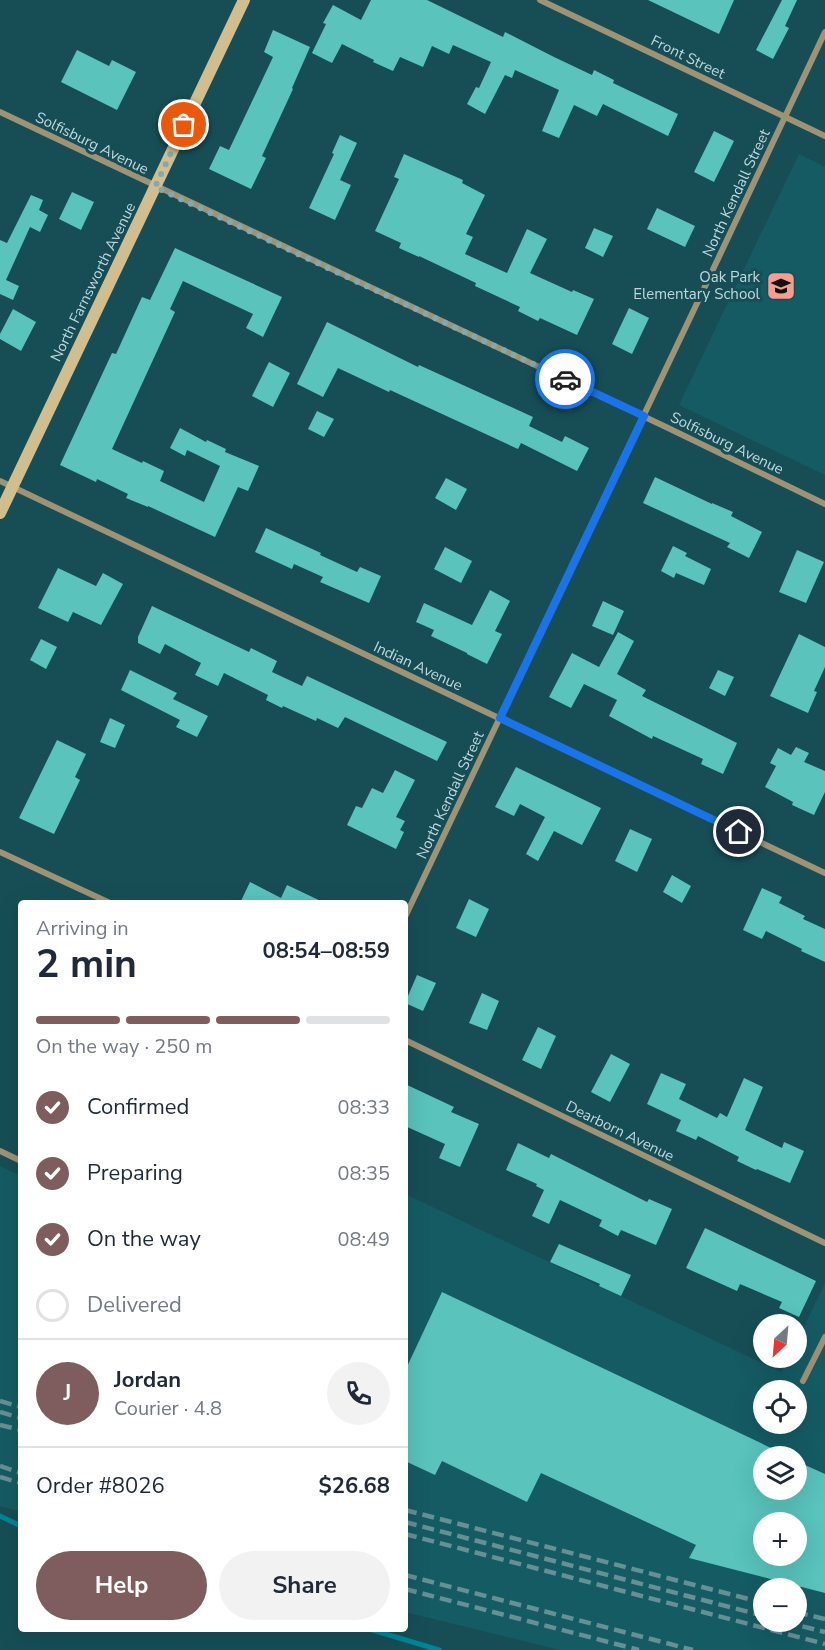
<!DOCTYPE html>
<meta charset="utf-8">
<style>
body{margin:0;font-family:"Nunito Sans",sans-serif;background:#f2f2f3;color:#1f2937;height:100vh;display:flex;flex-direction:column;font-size:22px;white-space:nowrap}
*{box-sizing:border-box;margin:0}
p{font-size:20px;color:#747a83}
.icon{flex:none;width:33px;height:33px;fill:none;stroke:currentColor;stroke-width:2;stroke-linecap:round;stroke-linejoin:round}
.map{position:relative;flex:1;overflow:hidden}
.details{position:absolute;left:18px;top:900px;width:390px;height:732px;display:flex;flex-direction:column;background:#fff;border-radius:6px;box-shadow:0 6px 24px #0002}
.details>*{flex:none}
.needle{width:39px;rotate:206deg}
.fabs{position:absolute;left:753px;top:1314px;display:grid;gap:12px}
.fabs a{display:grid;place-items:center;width:54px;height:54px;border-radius:50%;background:#fff;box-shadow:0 6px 24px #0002;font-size:30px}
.pin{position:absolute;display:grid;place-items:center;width:51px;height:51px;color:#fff;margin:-26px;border:3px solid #fff;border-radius:50%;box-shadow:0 2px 6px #0007}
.courier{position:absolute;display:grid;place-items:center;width:60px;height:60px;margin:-30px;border:4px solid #1a73e8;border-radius:50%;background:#fff;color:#222;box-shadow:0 2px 8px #0007}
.overview em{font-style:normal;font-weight:700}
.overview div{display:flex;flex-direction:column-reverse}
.overview{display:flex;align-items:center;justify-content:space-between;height:102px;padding:0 18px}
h1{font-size:39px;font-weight:700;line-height:45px}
.bar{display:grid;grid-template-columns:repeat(4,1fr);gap:9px 6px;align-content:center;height:72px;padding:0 18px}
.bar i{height:8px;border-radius:4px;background:#e0e1e3}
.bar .on{background:#7f5d5e}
.bar p{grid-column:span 4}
.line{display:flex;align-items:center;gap:15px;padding:0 18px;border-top:2px solid #e0e1e3}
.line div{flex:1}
.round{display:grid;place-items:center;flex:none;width:63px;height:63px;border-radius:32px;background:#f2f2f3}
ol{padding:0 18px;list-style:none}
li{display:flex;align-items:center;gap:18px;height:66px}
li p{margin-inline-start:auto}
li .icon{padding:6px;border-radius:50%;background:#7f5d5e;color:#fff;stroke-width:4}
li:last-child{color:#747a83}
li i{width:33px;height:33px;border:3px solid #e0e1e3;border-radius:50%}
.cta{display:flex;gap:12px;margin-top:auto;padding:12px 18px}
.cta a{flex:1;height:69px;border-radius:36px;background:#7f5d5e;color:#fff;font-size:24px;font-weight:700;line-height:69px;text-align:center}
.cta a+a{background:#f2f2f3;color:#1f2937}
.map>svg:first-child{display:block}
</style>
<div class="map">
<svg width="825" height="1650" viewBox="0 0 825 1650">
<rect width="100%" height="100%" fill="#174e56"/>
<!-- built -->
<g fill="#155b64" fill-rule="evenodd">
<polygon points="799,154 825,167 825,475 679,405"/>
<polygon points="0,1166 21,1176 21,1512 0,1506"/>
<path d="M405,1194L781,1372L788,1358H796L797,1341L825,1283V1650H560L405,1612ZM764,1390H796V1424H764ZM764,1456H796V1490H764ZM764,1522H796V1556H764ZM764,1588H796V1622H764Z"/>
</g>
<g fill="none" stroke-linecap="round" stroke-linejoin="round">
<!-- stream -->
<g stroke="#008596" stroke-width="5">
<polyline points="0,1516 21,1526"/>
<polyline points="369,1629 439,1650"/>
</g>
</g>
<!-- building -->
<g fill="#59c3bc" fill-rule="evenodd">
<polygon points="371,0 427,0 503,37 505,32 554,57 592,75 594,70 614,80 613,83 678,114 668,136 603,104 597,116 574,105 559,138 542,131 559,90 515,70 512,78 505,75 485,114 467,104 476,87 479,88 491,62 453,45 449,54 432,46 423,67 400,57 393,71 373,62 374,60 342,44 332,63 312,53 326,24 323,23 333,5 361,20"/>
<polygon points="648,0 734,0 719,34"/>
<polygon points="782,0 797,0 785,26 789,28 773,59 756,50"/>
<polygon points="273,30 310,47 292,88 293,89 262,156 266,158 251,189 209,169 220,146 229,150 273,57 264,52"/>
<polygon points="77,50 109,66 112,60 136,72 117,110 61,82"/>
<polygon points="714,131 734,141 714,182 694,172"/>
<polygon points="340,135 357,143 340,180 351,185 335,220 309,208 334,154 332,153"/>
<polygon points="404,154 463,180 462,183 485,195 466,234 473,237 465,254 507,273 527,229 547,239 530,273 572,292 573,290 594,299 577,335 540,318 538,321 518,311 520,307 475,286 476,283 419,256 419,257 399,248 401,243 375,231 399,179 394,177"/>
<polygon points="72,192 94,202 81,230 59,219"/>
<polygon points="31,195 43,200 39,210 48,215 40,232 30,227 6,280 19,286 13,300 0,294 0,240 7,243"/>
<polygon points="657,208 695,226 685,247 647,229"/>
<polygon points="594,228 613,236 603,257 585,248"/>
<polygon points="175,248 282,297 263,337 246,328 253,314 183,281 170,309 175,312 112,449 142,463 143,461 164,471 160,481 204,502 220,466 187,450 185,456 170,448 180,428 206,442 207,440 226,449 225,452 259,466 248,491 238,487 215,537 148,506 148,507 126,498 128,494 97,479 96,482 60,465 112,353 116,354 142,297 150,300"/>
<polygon points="629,308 649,318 632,354 612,344"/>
<polygon points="13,309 36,322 21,351 0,339 0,334"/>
<polygon points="327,322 418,367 419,365 533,417 529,426 562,442 565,436 589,448 577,471 521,443 518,449 390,390 389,392 338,368 323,397 297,384"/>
<polygon points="269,362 290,373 273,407 252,396"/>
<polygon points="317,411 334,419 324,437 308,429"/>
<polygon points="655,477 712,504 712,503 733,512 731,516 762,532 749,558 727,547 730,543 643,503"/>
<polygon points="446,478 467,489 456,510 435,498"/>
<polygon points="266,528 321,553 320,555 357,572 360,567 381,576 369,603 320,582 323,577 294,564 292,569 255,552"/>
<polygon points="673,546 687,553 685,556 711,569 704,585 676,573 674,578 661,571"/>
<polygon points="445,547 472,561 461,583 434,569"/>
<polygon points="797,550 824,562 806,603 779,592"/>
<polygon points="58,568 96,586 103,573 123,584 101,625 73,612 68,622 38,608"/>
<polygon points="490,590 510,601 495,631 502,634 487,664 467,654 467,653 431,636 434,630 416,622 424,603 472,625"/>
<polygon points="603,601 624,611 613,635 592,626"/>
<polygon points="152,606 249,652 251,648 277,661 272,672 302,686 307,676 447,742 437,761 345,717 338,728 317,718 316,721 283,706 282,708 266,700 268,695 224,673 218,686 195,675 201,663 165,644 160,654 138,643 138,637"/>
<polygon points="618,632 634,641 617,674 646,690 642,696 737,743 723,774 701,764 703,759 653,736 652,739 609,716 617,700 584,684 571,708 549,697 572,653 599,667"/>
<polygon points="799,634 825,647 825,667 814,691 817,692 808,713 770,696"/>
<polygon points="41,639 57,647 46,669 30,660"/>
<polygon points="130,670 177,693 173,699 208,716 197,737 176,727 180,720 121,690"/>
<polygon points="718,670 734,677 725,696 709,688"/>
<polygon points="110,718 125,725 115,748 100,742"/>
<polygon points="57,740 86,754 75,777 80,780 54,834 19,818"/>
<polygon points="796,747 809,753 804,762 825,771 825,792 814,815 792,805 793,802 765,787 776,766 770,763 778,748 791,755"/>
<polygon points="516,767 601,808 582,845 554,831 538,861 526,854 545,817 520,804 514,816 495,807"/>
<polygon points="395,770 415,780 396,817 405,821 400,830 404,832 396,849 347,825 356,806 362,808 372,788 383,793"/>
<polygon points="630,829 652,839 637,872 615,861"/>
<polygon points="672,875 691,886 682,903 663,892"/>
<polygon points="250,882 281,898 287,885 325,903 240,903"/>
<polygon points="762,888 782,897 779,903 805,916 803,919 825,929 825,962 801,951 802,949 766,931 762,939 743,930"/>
<polygon points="469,899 489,909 476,937 456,928"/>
<polygon points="417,975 436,983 423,1011 405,1003"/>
<polygon points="482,993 499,1001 487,1030 469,1023"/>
<polygon points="538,1027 556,1036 541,1069 522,1060"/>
<polygon points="611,1054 630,1064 610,1102 591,1092"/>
<polygon points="661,1073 686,1084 679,1099 717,1118 720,1113 727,1117 744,1078 763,1087 745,1130 782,1148 784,1142 804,1151 790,1183 757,1169 756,1170 737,1161 739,1157 698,1136 696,1140 676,1131 681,1120 647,1104"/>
<polygon points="405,1084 454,1107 451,1112 479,1124 460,1167 439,1158 445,1144 405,1126"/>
<polygon points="518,1143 549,1158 551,1154 647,1202 649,1199 672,1209 656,1245 621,1230 618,1236 599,1226 602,1220 560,1200 549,1224 532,1216 544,1190 536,1186 537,1184 506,1170"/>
<polygon points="705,1228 816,1281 799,1317 779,1308 782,1302 740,1284 737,1291 686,1268"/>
<polygon points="559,1244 631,1275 621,1296 599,1286 600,1284 550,1262"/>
<path d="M442,1292L788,1456H764V1490H796V1461L825,1474V1593L689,1558L696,1545L541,1473L527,1502L442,1461L435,1475L405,1461V1371ZM764,1522H796V1556H764Z"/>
</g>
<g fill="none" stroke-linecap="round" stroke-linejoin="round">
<!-- street -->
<g stroke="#9e9375" stroke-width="6">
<polyline points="540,0 825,136"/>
<polyline points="0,112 666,427 825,504"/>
<polyline points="0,481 825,873"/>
<polyline points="0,852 110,903"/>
<polyline points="405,917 700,297 825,32"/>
<polyline points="405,1040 825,1243"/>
<polyline points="0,1151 21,1161"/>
<polyline points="803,1381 825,1337"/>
</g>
<!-- secondary -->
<polyline stroke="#d0be8e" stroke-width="12" points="0,513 244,0"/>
<!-- rail -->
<g stroke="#668f96" stroke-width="4.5" stroke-dasharray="12 6" stroke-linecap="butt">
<polyline points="0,1401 21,1407"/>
<polyline points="0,1412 21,1418"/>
<polyline points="0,1425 21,1430"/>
<polyline points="0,1466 21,1473"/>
<polyline points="0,1477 21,1483"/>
<polyline points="405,1510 764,1603"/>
<polyline points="405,1522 764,1616"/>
<polyline points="405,1534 825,1644"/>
<polyline points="405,1575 693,1650"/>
<polyline points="405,1589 639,1650"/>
<polyline points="796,1612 825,1619"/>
<polyline points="785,1622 825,1632"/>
</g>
</g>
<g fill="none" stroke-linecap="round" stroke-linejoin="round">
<!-- done -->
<polyline stroke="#84a8ae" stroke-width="6" stroke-dasharray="0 10.8" points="184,125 155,187 565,379"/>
<!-- route -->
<polyline stroke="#1a73e8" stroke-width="8" points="565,379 644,416 500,718 739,832"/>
</g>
<!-- icons -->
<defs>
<g id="school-square" transform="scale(1.5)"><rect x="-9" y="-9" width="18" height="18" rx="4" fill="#f59d8e" stroke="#174e56"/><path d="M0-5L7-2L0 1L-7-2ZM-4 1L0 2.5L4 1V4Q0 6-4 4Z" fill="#111"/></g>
</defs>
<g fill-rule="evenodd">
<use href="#school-square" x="781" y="286"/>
</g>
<g text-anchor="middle" stroke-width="6" stroke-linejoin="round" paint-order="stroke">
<!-- street labels -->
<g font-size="15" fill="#bed8dd" stroke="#174e56">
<text transform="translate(688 57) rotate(26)" y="5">Front Street</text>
<text transform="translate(92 143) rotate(26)" y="5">Solfisburg Avenue</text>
<text transform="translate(736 193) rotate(-65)" y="5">North Kendall Street</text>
<text transform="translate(93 282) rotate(-64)" y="5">North Farnsworth Avenue</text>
<text transform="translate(727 443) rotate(26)" y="5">Solfisburg Avenue</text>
<text transform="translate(418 666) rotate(25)" y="5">Indian Avenue</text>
<text transform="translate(450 795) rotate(-65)" y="5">North Kendall Street</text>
<text transform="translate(620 1131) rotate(26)" y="5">Dearborn Avenue</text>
</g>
<!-- poi labels -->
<g font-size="15" fill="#bed8dd" stroke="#174e56" text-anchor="end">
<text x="760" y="282">Oak Park<tspan x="760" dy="17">Elementary School</tspan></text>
</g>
</g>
</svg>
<div class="fabs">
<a><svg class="needle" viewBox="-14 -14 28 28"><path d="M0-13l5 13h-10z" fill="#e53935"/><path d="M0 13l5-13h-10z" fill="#747a83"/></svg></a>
<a><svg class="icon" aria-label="locate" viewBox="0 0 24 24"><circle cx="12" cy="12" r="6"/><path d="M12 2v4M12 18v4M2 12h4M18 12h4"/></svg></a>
<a><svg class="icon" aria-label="layers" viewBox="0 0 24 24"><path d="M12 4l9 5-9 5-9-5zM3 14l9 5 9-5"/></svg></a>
<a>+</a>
<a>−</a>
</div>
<div class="pin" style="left:184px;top:125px;background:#ea580c"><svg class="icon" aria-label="bag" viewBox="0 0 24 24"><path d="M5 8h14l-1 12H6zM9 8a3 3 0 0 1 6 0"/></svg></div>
<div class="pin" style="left:739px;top:832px;background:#1f2937"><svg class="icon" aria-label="home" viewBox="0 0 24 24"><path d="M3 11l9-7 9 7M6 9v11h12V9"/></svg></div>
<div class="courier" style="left:565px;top:379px"><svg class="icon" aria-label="car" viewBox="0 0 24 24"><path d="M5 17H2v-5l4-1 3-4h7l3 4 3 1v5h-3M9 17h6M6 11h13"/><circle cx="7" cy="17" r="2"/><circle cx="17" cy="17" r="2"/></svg></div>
<section class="details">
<div class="overview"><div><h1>2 min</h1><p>Arriving in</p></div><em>08:54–08:59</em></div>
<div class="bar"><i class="on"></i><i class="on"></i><i class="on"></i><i></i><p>On the way · 250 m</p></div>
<ol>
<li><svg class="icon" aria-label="check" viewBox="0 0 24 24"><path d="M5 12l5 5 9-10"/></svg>Confirmed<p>08:33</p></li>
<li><svg class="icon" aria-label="check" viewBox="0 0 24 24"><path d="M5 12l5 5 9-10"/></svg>Preparing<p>08:35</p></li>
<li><svg class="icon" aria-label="check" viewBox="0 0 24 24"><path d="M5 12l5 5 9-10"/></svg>On the way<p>08:49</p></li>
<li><i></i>Delivered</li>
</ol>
<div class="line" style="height:108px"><b class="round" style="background:#7f5d5e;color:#fff">J</b><div><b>Jordan</b><p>Courier · 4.8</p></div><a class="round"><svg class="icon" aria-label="phone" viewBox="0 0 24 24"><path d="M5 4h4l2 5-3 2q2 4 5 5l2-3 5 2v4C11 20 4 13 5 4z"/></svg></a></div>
<div class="line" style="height:78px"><div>Order #8026</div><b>$26.68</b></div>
<div class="cta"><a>Help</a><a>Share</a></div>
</section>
</div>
